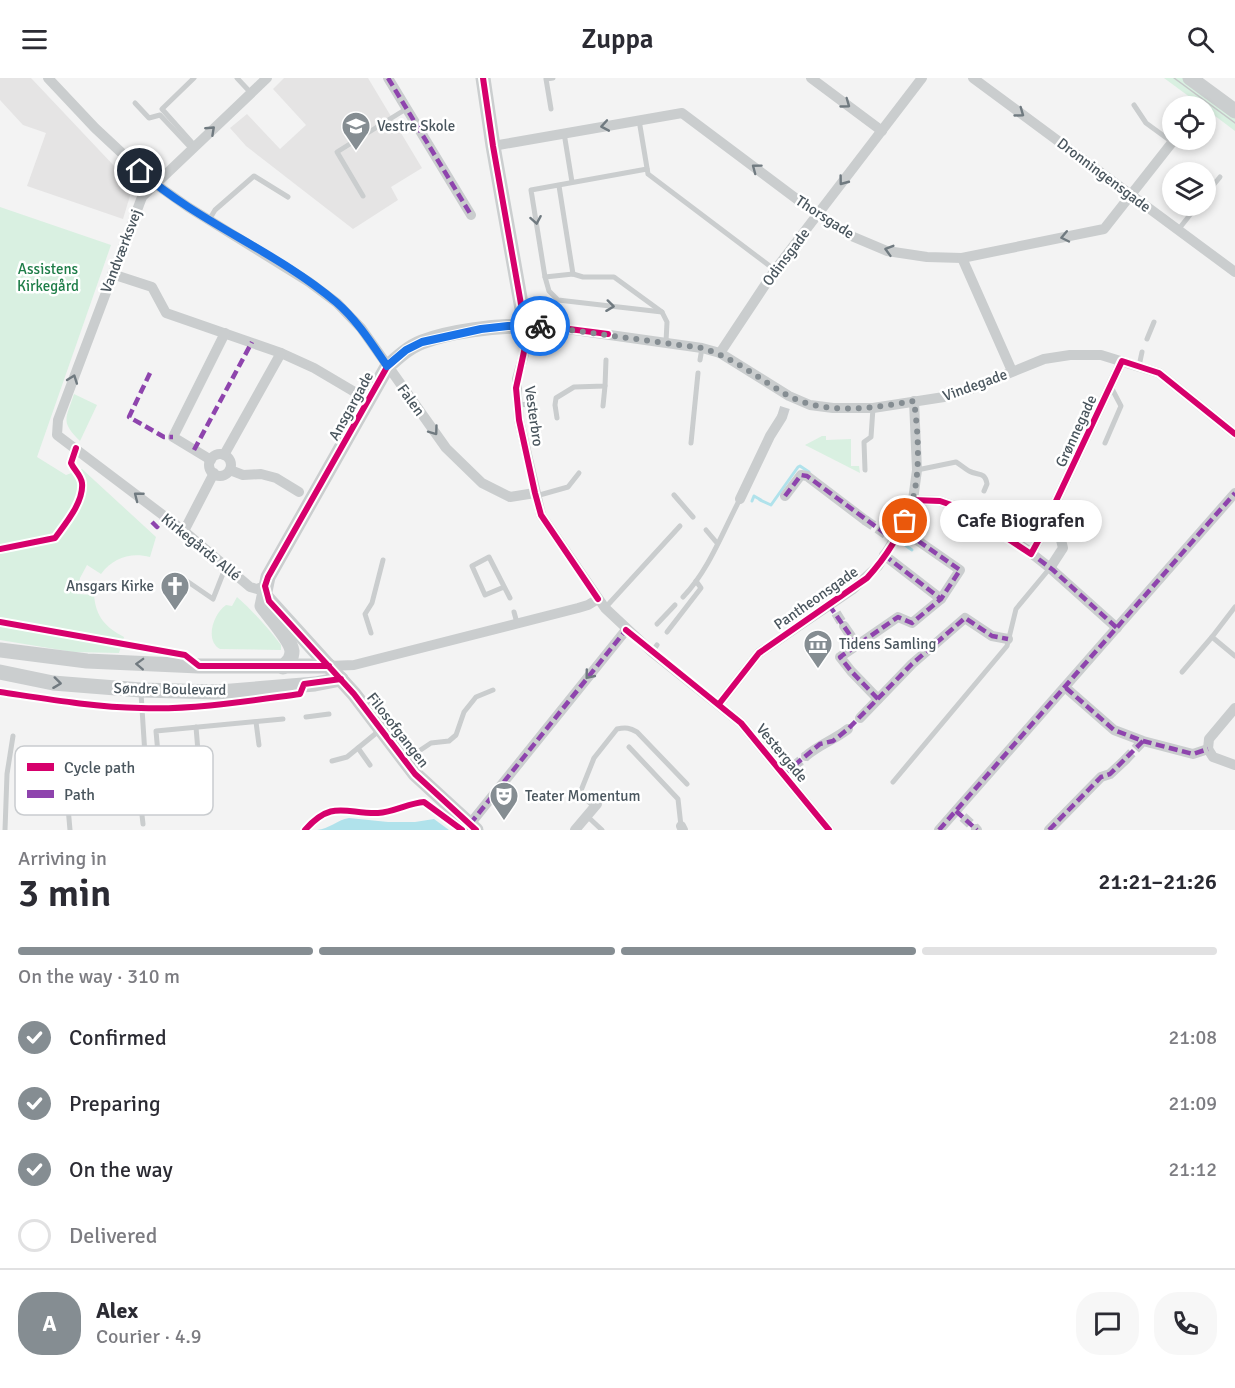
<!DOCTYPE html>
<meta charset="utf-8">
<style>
body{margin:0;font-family:Signika,sans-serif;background:#f7f7f7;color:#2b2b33;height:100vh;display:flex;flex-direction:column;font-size:22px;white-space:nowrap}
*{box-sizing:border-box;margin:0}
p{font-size:20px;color:#7c7c81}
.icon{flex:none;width:33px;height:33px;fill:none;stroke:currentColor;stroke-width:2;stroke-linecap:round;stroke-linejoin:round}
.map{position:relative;height:752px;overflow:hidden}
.panel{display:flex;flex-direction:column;background:#fff;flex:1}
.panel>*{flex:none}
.buttons{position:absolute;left:1162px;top:18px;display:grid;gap:12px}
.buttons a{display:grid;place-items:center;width:54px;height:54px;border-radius:50%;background:#fff;box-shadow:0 3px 9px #0003;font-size:30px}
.pin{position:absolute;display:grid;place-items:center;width:51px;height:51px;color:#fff;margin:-26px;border:3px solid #fff;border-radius:50%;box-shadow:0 2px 6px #0007}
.courier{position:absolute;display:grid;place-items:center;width:60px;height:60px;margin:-30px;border:4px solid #1a73e8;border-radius:50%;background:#fff;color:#222;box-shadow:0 2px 8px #0007}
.bubble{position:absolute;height:42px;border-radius:21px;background:#fff;box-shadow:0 3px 9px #0003;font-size:20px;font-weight:600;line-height:42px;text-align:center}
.summary em{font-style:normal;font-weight:600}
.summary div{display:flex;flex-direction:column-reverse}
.summary{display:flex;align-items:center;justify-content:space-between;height:102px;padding:0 18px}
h1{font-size:39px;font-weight:600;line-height:45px}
.bar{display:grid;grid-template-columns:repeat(4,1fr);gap:9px 6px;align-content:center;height:72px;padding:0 18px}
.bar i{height:8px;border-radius:4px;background:#e1e1e2}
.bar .current{background:#858d92}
.bar p{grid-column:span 4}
.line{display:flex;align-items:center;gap:15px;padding:0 18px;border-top:2px solid #e1e1e2}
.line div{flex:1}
.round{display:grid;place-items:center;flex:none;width:63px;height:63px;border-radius:24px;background:#f7f7f7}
ol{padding:0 18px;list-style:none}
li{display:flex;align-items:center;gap:18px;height:66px}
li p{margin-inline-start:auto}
li .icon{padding:6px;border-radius:50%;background:#858d92;color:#fff;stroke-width:4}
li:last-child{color:#7c7c81}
li i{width:33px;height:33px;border:3px solid #e1e1e2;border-radius:50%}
header{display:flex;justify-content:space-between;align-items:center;height:78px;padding:0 18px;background:#fff;font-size:27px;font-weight:600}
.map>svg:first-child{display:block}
</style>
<header><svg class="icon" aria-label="menu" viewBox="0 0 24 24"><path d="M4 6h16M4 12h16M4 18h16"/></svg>Zuppa<svg class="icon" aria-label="search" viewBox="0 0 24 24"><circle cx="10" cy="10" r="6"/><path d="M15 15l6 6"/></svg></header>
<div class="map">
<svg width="1235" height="752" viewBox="0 0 1235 752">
<rect width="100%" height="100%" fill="#f3f3f3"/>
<!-- education -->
<g fill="#e5e4e4">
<polygon points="0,0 31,0 133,108 123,141 27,108 46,55 23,47 0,22"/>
<polygon points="284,0 368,0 422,90 391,109 398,122 353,151 246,68 230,50 247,36 280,71 306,47 273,11"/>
</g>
<!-- green -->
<g fill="#d9f0e1">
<polygon points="1164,0 1183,0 1235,39 1235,53 1206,31 1206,28 1202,28"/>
<path d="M0,129L111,167L37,379L66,397L82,391L156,459L150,479C130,474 113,480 101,496L87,487L80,500L77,516L94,517C96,539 105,549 124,559L119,575L73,574L0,562Z"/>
<path d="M74,316L97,327L80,363C60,343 66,341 74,316Z"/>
<polygon points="822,358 826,358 826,362 851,361 851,388 859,388 860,395 805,367"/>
<path d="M237,519C254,534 268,550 281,567V572L220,571C204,562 214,535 226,527L232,528Z"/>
</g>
<!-- water -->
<path fill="#b0e2eb" d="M349,740L388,744H415L434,741L449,752H317C329,751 337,742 349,740Z"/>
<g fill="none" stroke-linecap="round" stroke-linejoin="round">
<!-- stream -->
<g stroke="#b0e2eb" stroke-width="3">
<polyline points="760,422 771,427 798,389 800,388 809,394"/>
<polyline points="752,423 754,418 761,422"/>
<polyline points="905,467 912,472"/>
</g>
<!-- street-tunnel -->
<g stroke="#c9ccce" stroke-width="10" stroke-dasharray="10 5" stroke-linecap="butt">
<polyline points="782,339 786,326"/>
<polyline points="865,442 887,457"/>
<polyline points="836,535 844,548"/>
<polyline points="1125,682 1141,665"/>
<polyline points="793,689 806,678"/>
<polyline points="963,739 976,751"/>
</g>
<!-- lane -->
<g stroke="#cacdce" stroke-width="5">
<polyline points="194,0 162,31 195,68"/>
<polyline points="237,0 251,15"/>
<polyline points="135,25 149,40 160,37 191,70"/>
<polyline points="1134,27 1146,45 1172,64"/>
<polyline points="551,31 546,1 553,0"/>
<polyline points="639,42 648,96 775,192"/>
<polyline points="564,55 572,104"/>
<polyline points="647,91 531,112 545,199 549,213 558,222 662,234"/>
<polyline points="559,108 573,196"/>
<polyline points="1206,116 1220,99"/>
<polyline points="363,118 337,74 406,31"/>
<polyline points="209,142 215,132 254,98 288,119"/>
<polyline points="1178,152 1197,128"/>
<polyline points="545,199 573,196 583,199 614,199 662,234 667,244 666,264"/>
<polyline points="1147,261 1154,244"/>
<polyline points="700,282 702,270"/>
<polyline points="1139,288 1142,274"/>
<polyline points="517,326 529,327"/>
<polyline points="603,328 605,308"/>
<polyline points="557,340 555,327 556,320 574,309 605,308 606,282"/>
<polyline points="691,365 698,295"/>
<polyline points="1105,365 1121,328 1111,309"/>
<polyline points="865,392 864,364 871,359 873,330"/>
<path d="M917,392L956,384C961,387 965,391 969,393C978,398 985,393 987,406L984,413"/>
<polyline points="674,417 693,439"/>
<polyline points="536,418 568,409 579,395"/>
<polyline points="706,452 717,465"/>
<polyline points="178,497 213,521 226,488"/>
<polyline points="504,509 485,517 472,488 489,479 510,520"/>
<path d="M683,519C709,492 723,453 740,421"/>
<polyline points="1235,529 1212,559 1235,578"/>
<polyline points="605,530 680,448"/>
<polyline points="514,534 517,545"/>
<polyline points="657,546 675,527"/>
<polyline points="667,554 701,510 696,503"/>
<polyline points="371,555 365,536 372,525 383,482"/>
<polyline points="652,574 657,567"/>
<polyline points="1182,594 1212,559"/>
<polyline points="306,639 329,636"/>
<polyline points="256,644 259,667"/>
<polyline points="196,649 201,710"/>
<polyline points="629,669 678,721 681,748"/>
<polyline points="358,670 370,687"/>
<polyline points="158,679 198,675"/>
<polyline points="407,681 431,665 449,663 456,657 464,634 476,619 493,612"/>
<polyline points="332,683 347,679 380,652"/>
<polyline points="137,693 143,689 159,687 156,653 283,641"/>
<polyline points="97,696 137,693 143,746"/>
<polyline points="893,704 1007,568 1016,531 1050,490"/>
<path d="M594,729L580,715L594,680L617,651C626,649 630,650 637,654L687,706"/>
<polyline points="587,738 602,752"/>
<polyline points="5,752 7,696 13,658"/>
<polyline points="70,752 66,706 94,683 145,677 141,615"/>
</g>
<!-- street -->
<g stroke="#cacdce" stroke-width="10">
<polyline points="48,0 95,50 154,105 188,129 309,204 337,225 361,250 446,370 482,405 510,419 535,415"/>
<polyline points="388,0 471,137"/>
<polyline points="811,0 882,53"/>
<polyline points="973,0 1235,194"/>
<polyline points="493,68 682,35 818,137 849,157 887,173 927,179 962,180 1104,151 1174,62"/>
<polyline points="962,180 1012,293"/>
<polyline points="112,196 152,209 166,235 281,275 314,290 358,316"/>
<polyline points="720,275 775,192 922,0"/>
<circle cx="220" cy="387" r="11"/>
<polyline points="224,377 281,275"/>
<polyline points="211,382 173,359 225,255"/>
<polyline points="230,392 243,397 261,396 276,400 299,414"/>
<polyline points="785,418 801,397 807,398 865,442"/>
<polyline points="740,421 770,358 782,339"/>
<polyline points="913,422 940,423 963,431 1026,471 1050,490 1117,550"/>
<polyline points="184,453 214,395"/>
<polyline points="1031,476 1054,434"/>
<polyline points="884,477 941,521"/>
<polyline points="1050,490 1063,470 1054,434 1056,423 1122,283"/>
<polyline points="265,508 257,511 250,509 184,453 57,357 58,342 142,119 267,0"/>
<polyline points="844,548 857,567"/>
<polyline points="329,588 354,587 578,530 588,527 598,521"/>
<polyline points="1066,610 1114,652 1143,663 1193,676 1208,671"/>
<polyline points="878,621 851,593 840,579 898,539 912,545 941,521 960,492 901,451"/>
<polyline points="719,626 759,575 853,511 878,488 901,451 913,422 917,392 914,323"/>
<polyline points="860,640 912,586 965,540 992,558 1008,561"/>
<polyline points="1208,671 1209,661 1235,630"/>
<polyline points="1208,671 1213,679 1235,687"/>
<path d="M806,678C820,666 834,662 848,651"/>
<polyline points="470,746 626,552"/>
<polyline points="681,748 683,752"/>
<polyline points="976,751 977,752"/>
<polyline points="575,752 597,726"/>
<polyline points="829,752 741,645 652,574 605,530 541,437 519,342 517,318 517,301 526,269 525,248 546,248 702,270 720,275 789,318 810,327 833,330 873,330 944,319 968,312 1044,281 1070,277 1101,277 1159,295 1235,356"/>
<polyline points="939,752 1235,415"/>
<polyline points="1049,752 1101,699 1110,696 1125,682"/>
</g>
<!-- secondary -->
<g stroke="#cbcecf" stroke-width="15">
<polyline points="1190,0 1235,33"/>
<polyline points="267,520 354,616 415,696 476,752"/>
<polyline points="0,572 87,583 199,588 329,588"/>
<path d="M283,589C288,584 292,581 292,573C291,562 269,538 262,528L268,499L387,289C398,279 409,269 422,264C450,253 495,248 525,248L493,68L483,0"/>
<polyline points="0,594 53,605 141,612 219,614 315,606 341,601"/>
</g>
<!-- tram -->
<polyline stroke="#c6c8c9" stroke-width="1.5" points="1174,0 1235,45"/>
<!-- quiet -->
<g stroke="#8e44ad" stroke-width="4.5" stroke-dasharray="9 4.5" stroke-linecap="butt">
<polyline points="388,0 471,137"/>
<polyline points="150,295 129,339 164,359 173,359"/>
<polyline points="194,372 252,264"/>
<polyline points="785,418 801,397 807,398 894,462"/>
<polyline points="152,444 157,449 165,438"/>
<polyline points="1028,473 1053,492 1117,550"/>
<polyline points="884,477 941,521"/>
<polyline points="829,527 857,567"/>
<polyline points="1066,610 1114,652 1143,663 1193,676 1208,671"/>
<polyline points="878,621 851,593 840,579 898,539 912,545 941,521 960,492 901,451"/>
<polyline points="784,696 820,666 833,663 848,651 912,586 965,540 992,558 1008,561"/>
<polyline points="956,733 977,752"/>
<polyline points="470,746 626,552 629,554"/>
<polyline points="939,752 1235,415"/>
<polyline points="1049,752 1101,699 1110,696 1143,663"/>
</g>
<!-- cycleway casing -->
<g stroke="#fff" stroke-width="10">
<g id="cycleway">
<polyline points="483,0 493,68 527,260 516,310 519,342 535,415 541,437 598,521"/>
<path d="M0,471L55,460C65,446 84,424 82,405C81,397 74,392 71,385L76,370"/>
<polyline points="0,544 185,577 199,588 329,588"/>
<polyline points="626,552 741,645 829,752"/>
<path d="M0,614C47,621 93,629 141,630C193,632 248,623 300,616L304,606L341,601"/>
<path d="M719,626L759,575L867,500C887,478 904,450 913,422L940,423L963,431L1031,476L1054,434L1056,423L1122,283L1159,295L1235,356"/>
<path d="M305,752C332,721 346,736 378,735C394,734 409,725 424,724L462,752"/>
<polyline points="476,752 415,696 354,616 269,523 265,508 268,499 387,289 406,272 422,264 481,251 508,248 546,248 608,256"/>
</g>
</g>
<!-- cycleway -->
<use href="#cycleway" stroke="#d6006c" stroke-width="6"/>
</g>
<!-- one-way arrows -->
<defs><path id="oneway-chevron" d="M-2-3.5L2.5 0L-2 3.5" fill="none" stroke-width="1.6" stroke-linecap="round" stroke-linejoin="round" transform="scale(1.5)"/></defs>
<g stroke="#707a80">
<use href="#oneway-chevron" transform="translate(846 26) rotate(36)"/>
<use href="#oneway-chevron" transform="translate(1020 35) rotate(36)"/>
<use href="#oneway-chevron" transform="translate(605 48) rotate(170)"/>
<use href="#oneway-chevron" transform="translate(211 52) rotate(-43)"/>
<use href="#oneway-chevron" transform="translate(756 90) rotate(-143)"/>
<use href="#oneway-chevron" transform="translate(843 103) rotate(127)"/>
<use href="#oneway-chevron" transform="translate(536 142) rotate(80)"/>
<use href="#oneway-chevron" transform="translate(1065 159) rotate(168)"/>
<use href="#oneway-chevron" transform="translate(889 172) rotate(-164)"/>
<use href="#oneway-chevron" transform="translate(610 228) rotate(7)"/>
<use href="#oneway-chevron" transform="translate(73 301) rotate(-70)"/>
<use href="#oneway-chevron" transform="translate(434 353) rotate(54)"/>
<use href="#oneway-chevron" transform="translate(138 418) rotate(-142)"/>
<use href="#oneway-chevron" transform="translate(589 597) rotate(129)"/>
</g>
<g stroke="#717a80">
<use href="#oneway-chevron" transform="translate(140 586) rotate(-178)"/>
<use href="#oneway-chevron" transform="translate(57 605) rotate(7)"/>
</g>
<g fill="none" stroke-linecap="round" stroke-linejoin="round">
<!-- done -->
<path stroke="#858d92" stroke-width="6" stroke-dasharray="0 10.8" d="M540,248L702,270C733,279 759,301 787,317C825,338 873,330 914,323C919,361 922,408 905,443"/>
<!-- route -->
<path stroke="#1a73e8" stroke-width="8" d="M140,93C199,145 276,173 336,224C357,242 372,266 387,288L406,272L422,264L481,251L508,248H540"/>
</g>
<!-- icons -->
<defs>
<g id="school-pin" transform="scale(1.5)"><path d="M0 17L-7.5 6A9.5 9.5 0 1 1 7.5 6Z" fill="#858d92" stroke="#fff"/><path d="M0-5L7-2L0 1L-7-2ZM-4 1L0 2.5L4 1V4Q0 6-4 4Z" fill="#fff"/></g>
<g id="church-pin" transform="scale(1.5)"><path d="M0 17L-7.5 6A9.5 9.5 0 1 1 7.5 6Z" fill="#858d92" stroke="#fff"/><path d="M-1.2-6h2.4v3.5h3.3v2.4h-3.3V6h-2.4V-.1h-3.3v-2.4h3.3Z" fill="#fff"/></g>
<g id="museum-pin" transform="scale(1.5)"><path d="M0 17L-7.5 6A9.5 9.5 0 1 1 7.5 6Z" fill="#858d92" stroke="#fff"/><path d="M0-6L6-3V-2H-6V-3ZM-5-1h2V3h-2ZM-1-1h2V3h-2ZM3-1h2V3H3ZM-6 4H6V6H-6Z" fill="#fff"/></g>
<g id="theatre-pin" transform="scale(1.5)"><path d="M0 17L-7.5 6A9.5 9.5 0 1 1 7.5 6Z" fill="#858d92" stroke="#fff"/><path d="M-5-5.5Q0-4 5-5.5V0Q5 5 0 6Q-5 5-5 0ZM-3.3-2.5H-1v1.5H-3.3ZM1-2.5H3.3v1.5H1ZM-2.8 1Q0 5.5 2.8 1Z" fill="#fff"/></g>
</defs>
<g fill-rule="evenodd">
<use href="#school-pin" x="356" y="48"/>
<use href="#church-pin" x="175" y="508"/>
<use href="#museum-pin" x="818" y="566"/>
<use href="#theatre-pin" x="504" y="718"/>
</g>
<g text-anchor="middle" stroke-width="5" stroke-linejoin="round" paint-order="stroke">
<!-- poi labels -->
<g font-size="15" fill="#4a565e" stroke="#fff" text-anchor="start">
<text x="377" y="53">Vestre Skole</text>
<text x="154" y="513" text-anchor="end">Ansgars Kirke</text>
<text x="839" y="571">Tidens Samling</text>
<text x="525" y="723">Teater Momentum</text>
</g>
<!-- street labels -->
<g font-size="15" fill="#4a565e" stroke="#fff">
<text transform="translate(1104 97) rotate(37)" y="5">Dronningensgade</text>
<text transform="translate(825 139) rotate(33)" y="5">Thorsgade</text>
<text transform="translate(121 173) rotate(-69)" y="5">Vandværksvej</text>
<text transform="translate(786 179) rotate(-53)" y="5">Odinsgade</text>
<text transform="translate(975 307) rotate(-20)" y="5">Vindegade</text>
<text transform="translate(411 322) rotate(54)" y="5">Falen</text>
<text transform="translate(351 328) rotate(-61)" y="5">Ansgargade</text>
<text transform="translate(534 338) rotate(82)" y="5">Vesterbro</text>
<text transform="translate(1076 353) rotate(-65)" y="5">Grønnegade</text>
<text transform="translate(201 469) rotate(39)" y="5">Kirkegårds Allé</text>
<text transform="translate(816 520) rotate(-35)" y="5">Pantheonsgade</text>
<text transform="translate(170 611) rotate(1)" y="5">Søndre Boulevard</text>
<text transform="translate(398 652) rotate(52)" y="5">Filosofgangen</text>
<text transform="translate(782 675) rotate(50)" y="5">Vestergade</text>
</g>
<!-- park labels -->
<g font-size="15" fill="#1e7d48" stroke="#fff">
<text x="48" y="196">Assistens<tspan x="48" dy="17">Kirkegård</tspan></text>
</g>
</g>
<!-- legend -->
<rect x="15" y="668" width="198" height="69" rx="9" fill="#fff" stroke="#c9cccf" stroke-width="1.5"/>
<rect x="27" y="685" width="27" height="8" fill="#d6006c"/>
<rect x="27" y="712" width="27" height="8" fill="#8e44ad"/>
<g font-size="16" fill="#4a565e">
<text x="64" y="695">Cycle path</text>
<text x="64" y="722">Path</text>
</g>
</svg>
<div class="buttons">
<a><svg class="icon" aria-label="locate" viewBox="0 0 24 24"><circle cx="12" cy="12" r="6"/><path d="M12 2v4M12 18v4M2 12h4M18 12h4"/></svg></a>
<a><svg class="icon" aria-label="layers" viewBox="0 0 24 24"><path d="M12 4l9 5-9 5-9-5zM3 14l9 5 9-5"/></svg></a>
</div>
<div class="pin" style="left:905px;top:443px;background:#ea580c"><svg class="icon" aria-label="bag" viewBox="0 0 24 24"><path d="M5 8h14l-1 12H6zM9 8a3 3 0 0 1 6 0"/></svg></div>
<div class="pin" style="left:140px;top:93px;background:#1f2937"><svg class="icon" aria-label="home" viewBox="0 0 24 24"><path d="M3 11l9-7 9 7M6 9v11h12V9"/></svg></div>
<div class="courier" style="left:540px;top:248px"><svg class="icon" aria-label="bike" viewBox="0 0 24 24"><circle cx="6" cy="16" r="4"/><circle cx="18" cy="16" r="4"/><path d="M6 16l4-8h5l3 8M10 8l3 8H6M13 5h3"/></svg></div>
<div class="bubble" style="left:940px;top:422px;width:162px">Cafe Biografen</div>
</div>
<section class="panel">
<div class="summary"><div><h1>3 min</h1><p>Arriving in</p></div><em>21:21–21:26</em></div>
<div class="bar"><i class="current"></i><i class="current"></i><i class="current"></i><i></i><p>On the way · 310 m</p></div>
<ol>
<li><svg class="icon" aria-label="check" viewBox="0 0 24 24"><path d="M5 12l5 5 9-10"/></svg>Confirmed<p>21:08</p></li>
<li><svg class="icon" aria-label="check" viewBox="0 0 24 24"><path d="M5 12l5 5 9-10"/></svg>Preparing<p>21:09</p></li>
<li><svg class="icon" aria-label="check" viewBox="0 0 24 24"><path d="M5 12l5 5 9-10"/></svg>On the way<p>21:12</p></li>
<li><i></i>Delivered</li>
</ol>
<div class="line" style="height:108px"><b class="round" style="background:#858d92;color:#fff">A</b><div><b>Alex</b><p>Courier · 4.9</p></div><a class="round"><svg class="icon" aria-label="chat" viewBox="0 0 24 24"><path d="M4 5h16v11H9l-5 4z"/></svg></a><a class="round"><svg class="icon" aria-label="phone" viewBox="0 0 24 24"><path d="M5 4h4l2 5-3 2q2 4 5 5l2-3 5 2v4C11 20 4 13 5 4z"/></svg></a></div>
</section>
